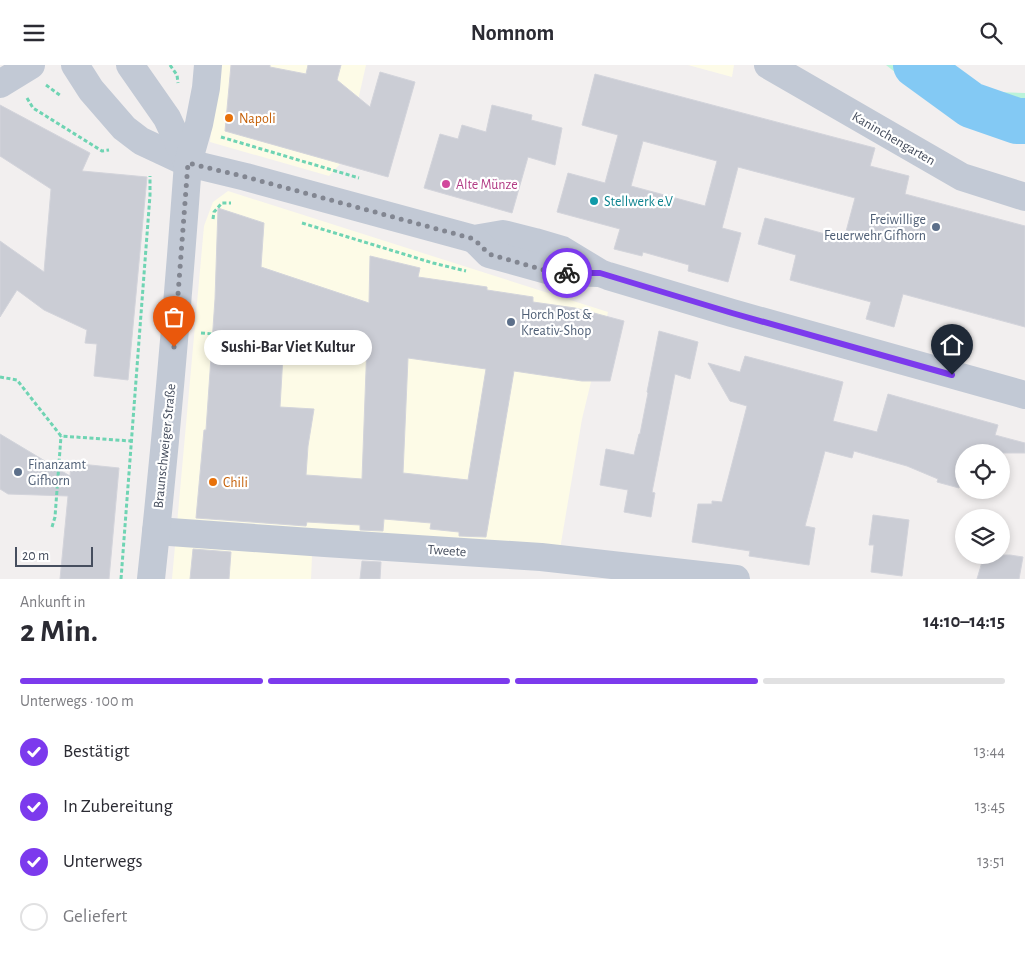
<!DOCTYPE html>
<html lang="de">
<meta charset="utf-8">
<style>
body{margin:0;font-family:"Alegreya Sans",sans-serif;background:#f2f2f3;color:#2b2b33;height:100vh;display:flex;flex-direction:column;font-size:19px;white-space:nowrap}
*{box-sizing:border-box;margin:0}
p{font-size:16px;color:#7c7c81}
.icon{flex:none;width:28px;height:28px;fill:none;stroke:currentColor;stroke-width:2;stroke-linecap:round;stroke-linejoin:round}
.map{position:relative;height:514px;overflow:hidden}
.side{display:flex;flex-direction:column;background:#fff;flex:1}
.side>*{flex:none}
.tools{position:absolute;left:955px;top:379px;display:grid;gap:10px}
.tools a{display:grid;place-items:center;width:55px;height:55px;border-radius:50%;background:#fff;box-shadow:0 2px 8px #0003;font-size:25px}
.scale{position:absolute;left:15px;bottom:12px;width:78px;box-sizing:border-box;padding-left:5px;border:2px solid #464e5e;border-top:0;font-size:14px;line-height:18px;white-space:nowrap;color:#464e5e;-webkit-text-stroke:4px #fff;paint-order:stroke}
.pin{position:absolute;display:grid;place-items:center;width:42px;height:42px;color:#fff;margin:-51px -21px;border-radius:50% 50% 50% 0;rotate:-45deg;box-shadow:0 0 5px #0007}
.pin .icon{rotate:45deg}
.courier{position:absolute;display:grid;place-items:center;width:50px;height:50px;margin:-25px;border:4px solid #7c3aed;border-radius:50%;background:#fff;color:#222;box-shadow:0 1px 6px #0007}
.bubble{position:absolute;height:35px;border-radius:18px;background:#fff;box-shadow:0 2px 8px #0003;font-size:16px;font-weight:700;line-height:35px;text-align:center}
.summary em{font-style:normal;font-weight:700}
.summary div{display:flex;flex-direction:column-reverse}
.summary{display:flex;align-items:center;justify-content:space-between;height:85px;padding:0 20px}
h1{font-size:32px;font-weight:700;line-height:38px}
.bar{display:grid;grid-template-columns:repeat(4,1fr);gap:8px 5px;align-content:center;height:60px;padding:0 20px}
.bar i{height:6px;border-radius:4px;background:#e1e1e2}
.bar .selected{background:#7c3aed}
.bar p{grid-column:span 4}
ol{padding:0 20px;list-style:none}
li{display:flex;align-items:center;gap:15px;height:55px}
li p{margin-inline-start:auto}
li .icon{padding:5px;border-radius:50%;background:#7c3aed;color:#fff;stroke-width:4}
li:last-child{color:#7c7c81}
li i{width:28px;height:28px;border:2px solid #e1e1e2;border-radius:50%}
header{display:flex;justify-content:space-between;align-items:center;height:65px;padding:0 20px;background:#fff;font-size:22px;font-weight:700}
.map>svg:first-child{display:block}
</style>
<header><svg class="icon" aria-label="menu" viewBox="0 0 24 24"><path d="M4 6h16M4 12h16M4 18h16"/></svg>Nomnom<svg class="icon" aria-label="search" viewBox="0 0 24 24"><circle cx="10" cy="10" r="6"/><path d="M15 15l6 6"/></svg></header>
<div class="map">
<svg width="1025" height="514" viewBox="0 0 1025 514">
<rect width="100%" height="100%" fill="#f2efef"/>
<!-- commercial -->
<g fill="#fdfbe7">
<polygon points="218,0 366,0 359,31 340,99 329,111 210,77"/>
<polygon points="688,0 734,0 732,12"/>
<polygon points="228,126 608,247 582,354 560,484 313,469 311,514 172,514 204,161 213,137"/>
</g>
<!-- green -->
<polygon fill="#baf3da" points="886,0 946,0 956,8 996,27 1025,28 1025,79 949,50"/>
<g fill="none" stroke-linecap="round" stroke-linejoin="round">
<!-- river -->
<polyline stroke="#83c9f4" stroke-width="46" points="916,0 971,40 1017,56 1025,56"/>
</g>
<!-- building -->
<g fill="#cbcdd5" stroke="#d3d4db" fill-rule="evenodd">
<polygon points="231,0 270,0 270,2 306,9 308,0 341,0 337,15 370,42 380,7 415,17 388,112 225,66"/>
<path d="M595,9L875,83L870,101L909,111L905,129L1025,161V262L903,229L894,262L866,254L871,237L790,215L796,190L758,179L765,153L844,174L855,133L738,102L722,163L741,168L728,217L688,206L689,200L643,187L642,191L614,184L620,164L557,147L568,108L605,118L618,70L582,60ZM643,76L717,96L705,141L631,121Z"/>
<polygon points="0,40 90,88 82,106 147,112 128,315 94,311 97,279 85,278 87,265 44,245 17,225 0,252 0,176 44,207 51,124 0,91"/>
<polygon points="492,40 532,50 531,55 562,63 555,100 528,92 512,148 424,123 440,69 458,74 462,60 486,67"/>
<path d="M218,143L264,158L261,202L369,238L370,191L420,203L418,212L487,222V225L533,232V237L575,243L624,256L610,316H582L514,306L486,472L459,471V467L430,464L431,458L384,454L383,466L360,465V460L307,457L306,461L196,453L204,365H206L215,234ZM284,273L367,278L362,414L306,410L308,381L314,344L280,342ZM408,293L486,304L468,415L403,408Z"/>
<polygon points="659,266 698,277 690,314 675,309 652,427 655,428 651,452 624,447 628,425 600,420 606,384 634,390 639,369 640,369 648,328 647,327"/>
<polygon points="745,291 843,317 833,356 877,367 888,329 998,360 995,370 1025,378 1025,388 964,388 964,404 959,423 937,417 938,414 907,401 854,386 852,393 825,386 805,461 815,463 809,500 749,491 750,486 692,477 698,439 712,439 712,436 722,437 747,341 730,336 708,298 740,307"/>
<polygon points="0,369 70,411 71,398 119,403 109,514 60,514 68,431 8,429 0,424"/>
<polygon points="873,450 909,455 902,511 871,507 874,480 869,480"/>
<polygon points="193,484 231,487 229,514 190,514"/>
<polygon points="984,490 1010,490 1023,492 1019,514 977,514"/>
<polygon points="362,496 381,497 380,514 360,514"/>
</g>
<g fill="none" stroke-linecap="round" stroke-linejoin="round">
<!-- path -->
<g stroke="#6fd4b3" stroke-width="3" stroke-dasharray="4 2.5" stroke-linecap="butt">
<polyline points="170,0 177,10 178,18"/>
<polyline points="46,20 61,31"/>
<polyline points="27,33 33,43 102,86 109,85"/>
<polyline points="221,72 359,113"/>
<polyline points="213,154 214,147 222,138 231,138"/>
<polyline points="302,158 433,198 466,206"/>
<polyline points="201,268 213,269"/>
<polyline points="259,272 284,278 290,299"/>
<polyline points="0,312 17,315 61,371 131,376"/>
<polyline points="52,462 55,452 61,371"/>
<polyline points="121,514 150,130 150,111"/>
</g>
<!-- minor -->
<g stroke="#c2c9d5" stroke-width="28">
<polyline points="75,0 91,25 124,63 141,76 188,98 246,112 474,174 503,169 535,177 562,185 600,208 608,211 732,248 1025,330"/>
<polyline points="130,0 167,53 188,98"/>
<polyline points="768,0 962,112 1025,132"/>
<polyline points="0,19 31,0"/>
<polyline points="474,174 489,189 554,207 599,208"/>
<polyline points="156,466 325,478 541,492 736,514"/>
<path d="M151,514C166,375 178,237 188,98L199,59L206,23L208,0"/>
</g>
</g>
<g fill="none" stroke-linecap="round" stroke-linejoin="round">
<!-- done -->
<polyline stroke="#828691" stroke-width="5" stroke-dasharray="0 9" points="174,282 188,98 246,112 474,174 489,189 554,208 567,208"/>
<!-- route -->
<polyline stroke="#7c3aed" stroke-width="6" points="567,208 600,208 732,248 952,310"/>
</g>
<!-- markers -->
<g fill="#e8710a" stroke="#fff" stroke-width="2">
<circle cx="229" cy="53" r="5"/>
<circle cx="213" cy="417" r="5"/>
</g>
<circle fill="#d1479c" stroke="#fff" stroke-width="2" cx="446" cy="119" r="5"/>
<circle fill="#0f9aa8" stroke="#fff" stroke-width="2" cx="594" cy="136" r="5"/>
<g fill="#5c6f8a" stroke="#fff" stroke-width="2">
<circle cx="936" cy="162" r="5"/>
<circle cx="511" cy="257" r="5"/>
<circle cx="18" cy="407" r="5"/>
</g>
<g text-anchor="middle" stroke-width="4.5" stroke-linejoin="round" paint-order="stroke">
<!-- food labels -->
<g font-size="14" fill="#c56008" stroke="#fff" text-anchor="start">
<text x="239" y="58">Napoli</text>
<text x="223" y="422">Chili</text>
</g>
<!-- street labels -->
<g font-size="14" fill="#464e5e" stroke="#fff">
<text transform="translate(894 73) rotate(30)" y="5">Kaninchengarten</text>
<text transform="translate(164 381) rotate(-84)" y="5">Braunschweiger Straße</text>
<text transform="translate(447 485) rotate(4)" y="5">Tweete</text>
</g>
<!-- hotel labels -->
<g font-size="14" fill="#b23c85" stroke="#fff" text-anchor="start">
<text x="456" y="124">Alte Münze</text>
</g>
<!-- culture labels -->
<g font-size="14" fill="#0d838f" stroke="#fff" text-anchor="start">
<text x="604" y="141">Stellwerk e.V</text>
</g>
<!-- service labels -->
<g font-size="14" fill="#4e5e75" stroke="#fff" text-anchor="start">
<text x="926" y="159" text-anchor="end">Freiwillige<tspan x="926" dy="16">Feuerwehr Gifhorn</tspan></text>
<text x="521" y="254">Horch Post &amp;<tspan x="521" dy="16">Kreativ-Shop</tspan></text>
<text x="28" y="404">Finanzamt<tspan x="28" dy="16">Gifhorn</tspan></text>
</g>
</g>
</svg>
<div class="tools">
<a><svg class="icon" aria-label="locate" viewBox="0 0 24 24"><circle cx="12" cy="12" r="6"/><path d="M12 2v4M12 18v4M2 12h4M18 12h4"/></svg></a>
<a><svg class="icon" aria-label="layers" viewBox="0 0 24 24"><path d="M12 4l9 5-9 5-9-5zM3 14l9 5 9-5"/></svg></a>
</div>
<div class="scale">20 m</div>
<div class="pin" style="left:174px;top:282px;background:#ea580c"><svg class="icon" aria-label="bag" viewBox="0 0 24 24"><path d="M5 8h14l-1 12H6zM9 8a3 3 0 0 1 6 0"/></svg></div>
<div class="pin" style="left:952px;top:310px;background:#1f2937"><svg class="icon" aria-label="home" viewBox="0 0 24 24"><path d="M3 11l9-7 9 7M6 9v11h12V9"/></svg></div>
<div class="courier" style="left:567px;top:208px"><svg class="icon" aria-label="bike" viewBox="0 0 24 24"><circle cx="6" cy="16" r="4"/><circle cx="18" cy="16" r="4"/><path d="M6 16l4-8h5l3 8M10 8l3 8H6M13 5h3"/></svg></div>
<div class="bubble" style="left:204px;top:265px;width:168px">Sushi-Bar Viet Kultur</div>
</div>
<section class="side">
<div class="summary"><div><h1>2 Min.</h1><p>Ankunft in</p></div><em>14:10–14:15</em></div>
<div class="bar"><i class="selected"></i><i class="selected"></i><i class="selected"></i><i></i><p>Unterwegs · 100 m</p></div>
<ol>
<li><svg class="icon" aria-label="check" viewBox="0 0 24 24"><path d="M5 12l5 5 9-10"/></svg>Bestätigt<p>13:44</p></li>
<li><svg class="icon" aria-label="check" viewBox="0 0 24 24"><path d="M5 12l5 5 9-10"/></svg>In Zubereitung<p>13:45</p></li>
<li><svg class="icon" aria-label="check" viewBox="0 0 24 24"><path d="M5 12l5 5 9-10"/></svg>Unterwegs<p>13:51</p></li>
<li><i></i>Geliefert</li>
</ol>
</section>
